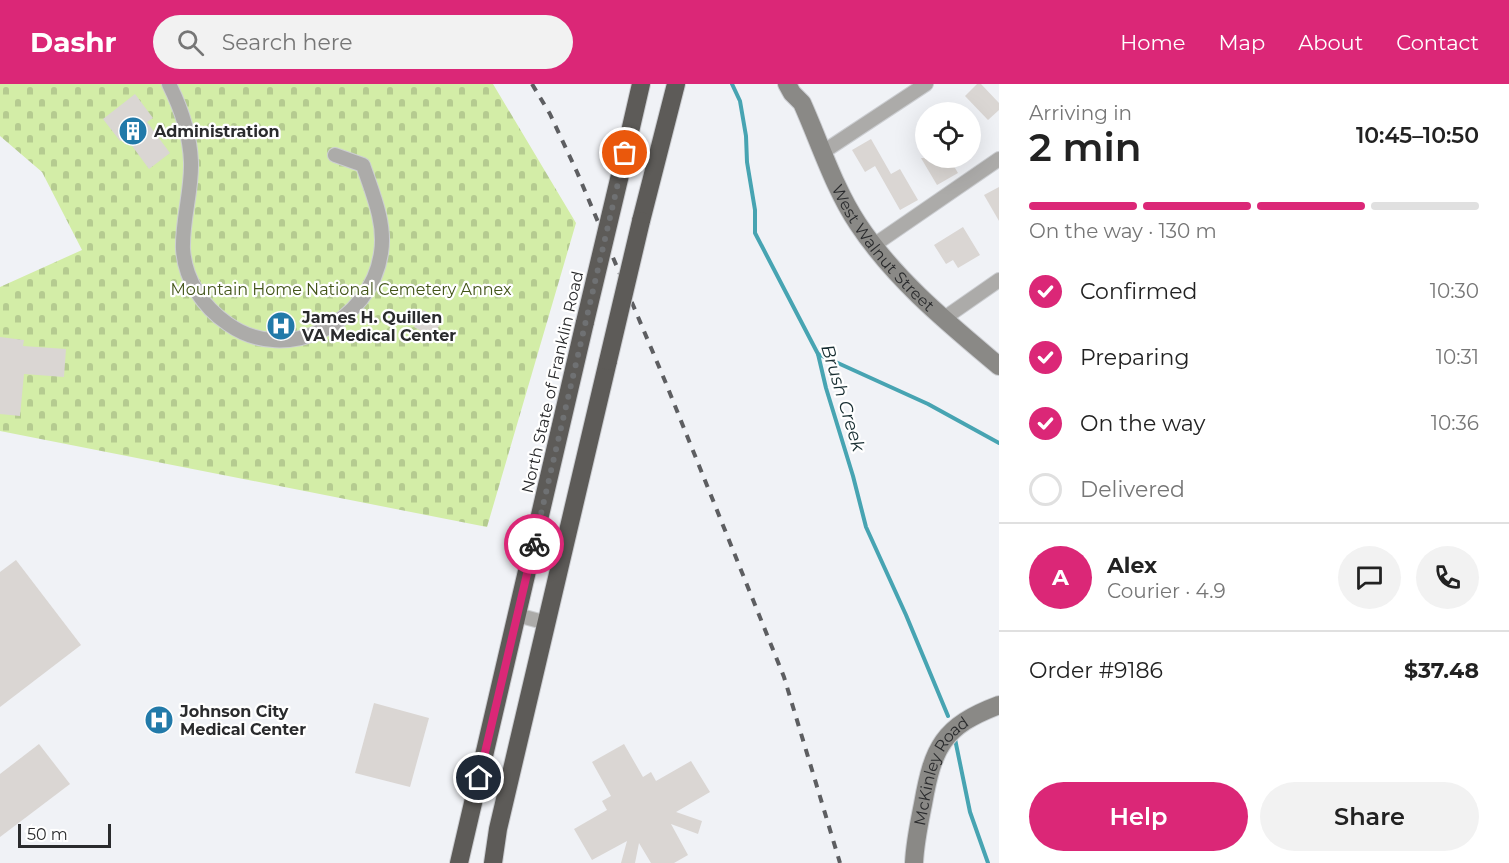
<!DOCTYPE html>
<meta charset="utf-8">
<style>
body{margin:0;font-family:Montserrat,sans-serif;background:#f2f2f2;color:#222;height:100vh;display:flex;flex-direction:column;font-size:22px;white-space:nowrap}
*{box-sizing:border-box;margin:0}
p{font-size:20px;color:#767676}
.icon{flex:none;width:33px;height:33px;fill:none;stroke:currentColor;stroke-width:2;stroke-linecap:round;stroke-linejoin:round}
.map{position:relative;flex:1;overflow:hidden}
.sheet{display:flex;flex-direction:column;background:#fff;width:510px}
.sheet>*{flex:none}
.controls{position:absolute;left:915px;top:18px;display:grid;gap:12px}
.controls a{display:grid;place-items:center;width:66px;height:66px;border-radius:50%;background:#fff;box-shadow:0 6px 24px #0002;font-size:30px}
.scale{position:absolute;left:18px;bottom:15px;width:93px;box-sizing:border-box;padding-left:6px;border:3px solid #2a2b2d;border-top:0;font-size:16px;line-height:21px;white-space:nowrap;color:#2a2b2d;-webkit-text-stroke:4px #fff;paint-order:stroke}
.pin{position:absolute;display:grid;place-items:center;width:51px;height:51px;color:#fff;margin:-26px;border:3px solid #fff;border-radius:50%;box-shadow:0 2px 6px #0007}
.courier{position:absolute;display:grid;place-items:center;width:60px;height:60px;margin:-30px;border:4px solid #db2777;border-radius:50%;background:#fff;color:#222;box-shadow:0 2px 8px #0007}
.headline em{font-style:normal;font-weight:600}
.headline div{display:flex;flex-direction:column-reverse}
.headline{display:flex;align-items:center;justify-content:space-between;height:102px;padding:0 30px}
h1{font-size:39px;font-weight:600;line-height:45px}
.bar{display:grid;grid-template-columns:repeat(4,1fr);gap:9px 6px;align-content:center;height:72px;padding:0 30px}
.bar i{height:8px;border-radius:4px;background:#e0e0e0}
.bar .selected{background:#db2777}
.bar p{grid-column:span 4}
.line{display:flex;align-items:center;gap:15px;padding:0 30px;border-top:2px solid #e0e0e0}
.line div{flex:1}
.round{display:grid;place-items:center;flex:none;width:63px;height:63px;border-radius:32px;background:#f2f2f2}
ol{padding:0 30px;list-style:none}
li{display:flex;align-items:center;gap:18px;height:66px}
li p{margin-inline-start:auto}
li .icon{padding:6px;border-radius:50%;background:#db2777;color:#fff;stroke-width:4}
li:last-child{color:#767676}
li i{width:33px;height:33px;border:3px solid #e0e0e0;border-radius:50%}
.action{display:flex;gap:12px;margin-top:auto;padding:12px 30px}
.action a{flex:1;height:69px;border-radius:36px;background:#db2777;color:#fff;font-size:24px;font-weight:600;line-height:69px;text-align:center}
.action a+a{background:#f2f2f2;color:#222}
header{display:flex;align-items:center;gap:36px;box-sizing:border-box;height:84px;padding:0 30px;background:#db2777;color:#fff}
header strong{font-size:28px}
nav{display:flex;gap:33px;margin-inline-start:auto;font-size:21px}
.search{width:420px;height:54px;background:#f2f2f2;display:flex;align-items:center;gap:15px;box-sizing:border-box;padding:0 21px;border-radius:33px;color:#767676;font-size:22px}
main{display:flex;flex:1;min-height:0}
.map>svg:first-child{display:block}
</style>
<header>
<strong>Dashr</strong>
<div class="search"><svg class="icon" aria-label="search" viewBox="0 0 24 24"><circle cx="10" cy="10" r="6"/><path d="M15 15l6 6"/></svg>Search here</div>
<nav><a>Home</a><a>Map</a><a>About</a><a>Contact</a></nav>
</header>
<main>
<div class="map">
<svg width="999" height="779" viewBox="0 0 999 779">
<defs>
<pattern id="cemetery-stones" width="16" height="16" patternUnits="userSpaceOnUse" patternTransform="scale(1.5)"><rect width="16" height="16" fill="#d3eda7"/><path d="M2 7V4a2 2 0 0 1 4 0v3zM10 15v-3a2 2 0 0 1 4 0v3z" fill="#b5cb90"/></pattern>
</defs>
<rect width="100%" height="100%" fill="#f0f2f6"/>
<!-- cemetery -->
<polygon fill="url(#cemetery-stones)" points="0,0 493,0 576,139 487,443 0,347 0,203 82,166 42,88 0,52"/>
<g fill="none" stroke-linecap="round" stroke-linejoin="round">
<!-- stream -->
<g stroke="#47a4b2" stroke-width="4">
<polyline points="732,0 740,17 746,52 747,78 755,126 755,149 818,270 826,304 853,392 866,443 906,531 948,632"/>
<polyline points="818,270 928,320 999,359"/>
<polyline points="955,655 970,728 988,779"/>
</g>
</g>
<!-- building -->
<g fill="#dad6d3">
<polygon points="977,0 981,0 999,19 999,26 988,36 965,12"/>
<polygon points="135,10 153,34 147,38 170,69 149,85 127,55 120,57 103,35"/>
<polygon points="871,55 891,90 900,85 918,116 900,126 875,82 865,88 852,66"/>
<polygon points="921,74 949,74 958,89 937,101"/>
<polygon points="999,103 999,137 984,111"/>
<polygon points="963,143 980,171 958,184 953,176 946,180 934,161"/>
<polygon points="423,226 442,236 433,253 414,243"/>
<polygon points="0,253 24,256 23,262 66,265 64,293 24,290 20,332 0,330"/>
<polygon points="16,476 81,561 0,623 0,488"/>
<polygon points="374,619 429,634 410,703 355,689"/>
<polygon points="39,660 70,700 0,753 0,690"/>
<polygon points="624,660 643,693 651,688 656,697 691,677 710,708 676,728 702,737 698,750 671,740 688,771 674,779 651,779 639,759 635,779 621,779 627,757 592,776 574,745 607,726 602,717 611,712 592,678"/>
</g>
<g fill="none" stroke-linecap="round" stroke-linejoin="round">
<!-- street casing -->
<g stroke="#ccced2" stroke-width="16">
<g id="street">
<path d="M169,0C181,24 190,51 191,78C192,107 182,136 183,165C185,196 203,223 228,240C287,282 371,238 381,169C386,139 372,108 363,81L335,71"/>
<polyline points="823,68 926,0"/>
<polyline points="874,161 999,75"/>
<polyline points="943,235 999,196"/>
<polyline points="517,531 547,539"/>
</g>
</g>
<!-- secondary casing -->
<g stroke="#ccced2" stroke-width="20">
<g id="secondary">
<path id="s1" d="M787,0L792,9L802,19C820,59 834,104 858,140C895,196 948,239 999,282"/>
<path id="s2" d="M914,779C915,758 919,740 923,720C933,663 943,642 999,621"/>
</g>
</g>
<!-- highway casing -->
<g stroke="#ccced2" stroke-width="20">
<g id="highway">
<polyline points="620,91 641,0"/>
<polyline points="641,137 676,0"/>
<polyline points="459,779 585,238"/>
<polyline points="493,779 498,745 608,277"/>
</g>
</g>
<!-- street -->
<use href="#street" stroke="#acaba9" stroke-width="14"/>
<!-- secondary -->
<use href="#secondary" stroke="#8a8986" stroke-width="18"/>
<!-- highway -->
<use href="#highway" stroke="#5d5b58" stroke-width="18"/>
<!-- rail -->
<polyline stroke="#5d5e61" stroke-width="4" stroke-dasharray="8 8" stroke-linecap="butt" points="532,0 550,30 577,88 665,297 784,593 840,779"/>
<!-- highway-bridge casing -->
<g stroke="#ccced2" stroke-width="20" stroke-linecap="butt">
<g id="highway-bridge">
<polyline points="585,238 620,91"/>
<polyline points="608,277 641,137"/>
</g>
</g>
<!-- highway-bridge -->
<use href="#highway-bridge" stroke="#5d5b58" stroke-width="18"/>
</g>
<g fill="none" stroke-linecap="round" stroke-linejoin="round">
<!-- done -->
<polyline stroke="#6f7173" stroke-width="6" stroke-dasharray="0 10.8" points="534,460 625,69"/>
<!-- route -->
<polyline stroke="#db2777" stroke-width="8" points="479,694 534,460"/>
</g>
<!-- icons -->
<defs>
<g id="building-disc" transform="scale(1.5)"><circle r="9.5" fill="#227aa9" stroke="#fff"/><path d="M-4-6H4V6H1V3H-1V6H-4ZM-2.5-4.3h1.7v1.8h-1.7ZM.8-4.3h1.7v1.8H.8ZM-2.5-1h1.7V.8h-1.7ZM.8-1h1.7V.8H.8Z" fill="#fff"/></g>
<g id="hospital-disc" transform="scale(1.5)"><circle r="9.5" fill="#227aa9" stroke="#fff"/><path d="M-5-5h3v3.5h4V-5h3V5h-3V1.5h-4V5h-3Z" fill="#fff"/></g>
</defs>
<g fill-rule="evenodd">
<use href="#building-disc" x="133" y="47"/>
<use href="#hospital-disc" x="281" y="242"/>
<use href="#hospital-disc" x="159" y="636"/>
</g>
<g text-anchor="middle" stroke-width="4.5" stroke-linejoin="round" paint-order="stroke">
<!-- poi labels -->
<g font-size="16" font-weight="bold" fill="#2a2b2d" stroke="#fff" text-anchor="start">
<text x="154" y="53">Administration</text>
<text x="302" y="239">James H. Quillen<tspan x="302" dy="18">VA Medical Center</tspan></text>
<text x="180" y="633">Johnson City<tspan x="180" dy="18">Medical Center</tspan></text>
</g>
<!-- street labels -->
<g font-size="16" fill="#2a2b2d" stroke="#fff">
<text dy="6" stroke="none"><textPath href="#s1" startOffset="192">West Walnut Street</textPath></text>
<text transform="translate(552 298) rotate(-77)" y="6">North State of Franklin Road</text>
<text dy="6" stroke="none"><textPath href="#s2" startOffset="98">McKinley Road</textPath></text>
</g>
<!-- park labels -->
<g font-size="16" fill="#435519" stroke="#fff">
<text x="341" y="211">Mountain Home National Cemetery Annex</text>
</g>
<!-- water labels -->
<g font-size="18" font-style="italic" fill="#172d31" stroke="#fff">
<text transform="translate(843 314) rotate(73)" y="6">Brush Creek</text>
</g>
</g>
</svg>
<div class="controls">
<a><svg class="icon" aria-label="locate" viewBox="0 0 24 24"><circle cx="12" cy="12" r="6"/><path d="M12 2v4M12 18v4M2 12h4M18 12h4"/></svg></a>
</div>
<div class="scale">50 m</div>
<div class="pin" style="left:625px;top:69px;background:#ea580c"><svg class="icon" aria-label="bag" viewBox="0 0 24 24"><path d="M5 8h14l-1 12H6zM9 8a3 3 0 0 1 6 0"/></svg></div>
<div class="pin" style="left:479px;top:694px;background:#1f2937"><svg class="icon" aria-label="home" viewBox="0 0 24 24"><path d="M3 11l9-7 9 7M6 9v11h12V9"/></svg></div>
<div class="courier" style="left:534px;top:460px"><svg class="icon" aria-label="bike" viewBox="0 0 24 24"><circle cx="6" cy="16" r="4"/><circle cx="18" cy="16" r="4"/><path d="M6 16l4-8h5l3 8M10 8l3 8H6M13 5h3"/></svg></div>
</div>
<section class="sheet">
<div class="headline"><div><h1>2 min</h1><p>Arriving in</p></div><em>10:45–10:50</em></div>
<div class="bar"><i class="selected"></i><i class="selected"></i><i class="selected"></i><i></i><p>On the way · 130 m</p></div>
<ol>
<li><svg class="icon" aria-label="check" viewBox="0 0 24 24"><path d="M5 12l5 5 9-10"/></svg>Confirmed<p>10:30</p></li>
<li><svg class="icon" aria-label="check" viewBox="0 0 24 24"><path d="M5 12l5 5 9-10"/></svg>Preparing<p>10:31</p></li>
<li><svg class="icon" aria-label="check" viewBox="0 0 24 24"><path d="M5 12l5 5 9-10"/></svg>On the way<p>10:36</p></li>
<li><i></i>Delivered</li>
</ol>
<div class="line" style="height:108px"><b class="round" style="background:#db2777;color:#fff">A</b><div><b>Alex</b><p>Courier · 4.9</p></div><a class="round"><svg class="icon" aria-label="chat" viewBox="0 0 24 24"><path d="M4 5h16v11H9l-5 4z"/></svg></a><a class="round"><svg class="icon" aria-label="phone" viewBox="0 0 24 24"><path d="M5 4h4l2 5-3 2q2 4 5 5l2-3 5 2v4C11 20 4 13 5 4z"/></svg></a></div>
<div class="line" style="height:78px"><div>Order #9186</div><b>$37.48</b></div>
<div class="action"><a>Help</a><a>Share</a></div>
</section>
</main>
